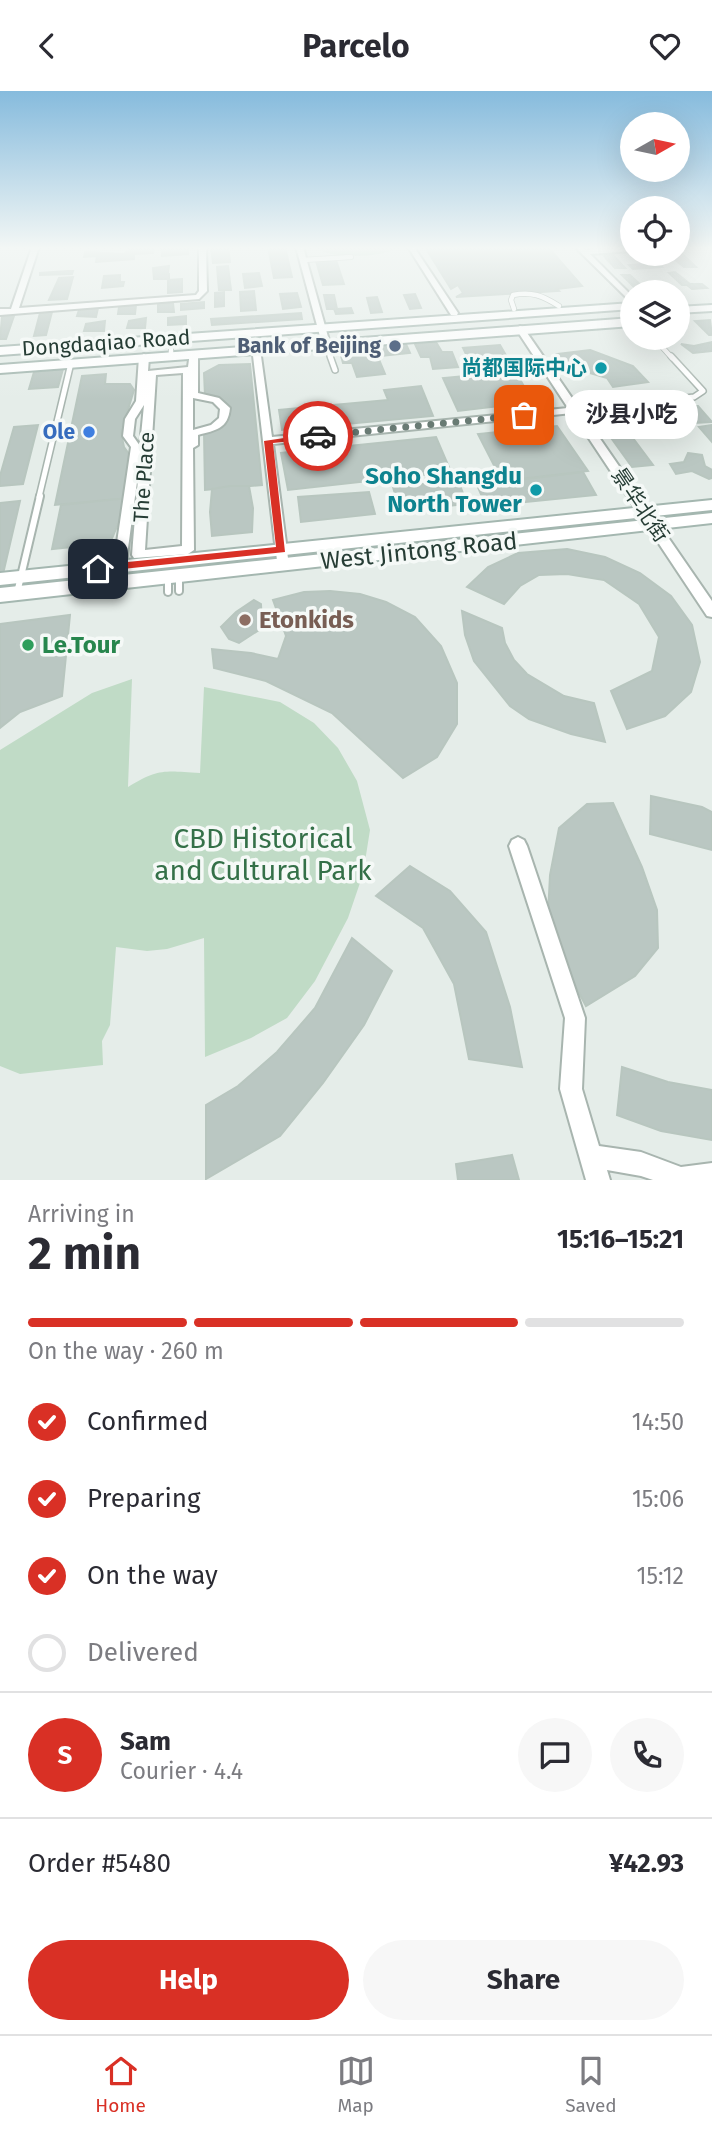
<!DOCTYPE html>
<meta charset="utf-8">
<style>
body{margin:0;font-family:"Fira Sans","Noto Sans SC",sans-serif;background:#f7f7f7;color:#2b2b33;height:100vh;display:flex;flex-direction:column;font-size:26px;white-space:nowrap}
*{box-sizing:border-box;margin:0}
p{font-size:23px;color:#7c7c81}
.icon{flex:none;width:38px;height:38px;fill:none;stroke:currentColor;stroke-width:2;stroke-linecap:round;stroke-linejoin:round}
.map{position:relative;height:1089px;overflow:hidden}
.sheet{display:flex;flex-direction:column;background:#fff;flex:1}
.sheet>*{flex:none}
.needle{width:46px;rotate:81deg}
.buttons{position:absolute;left:620px;top:21px;display:grid;gap:14px}
.buttons a{display:grid;place-items:center;width:70px;height:70px;border-radius:50%;background:#fff;box-shadow:0 7px 28px #0002;font-size:35px}
.pin{position:absolute;display:grid;place-items:center;width:60px;height:60px;color:#fff;margin:-30px;border-radius:14px;box-shadow:0 4px 10px #0006}
.courier{position:absolute;display:grid;place-items:center;width:70px;height:70px;margin:-35px;border:5px solid #d93025;border-radius:50%;background:#fff;color:#222;box-shadow:0 2px 9px #0007}
.bubble{position:absolute;height:49px;border-radius:24px;background:#fff;box-shadow:0 7px 28px #0002;font-size:23px;font-weight:700;line-height:49px;text-align:center}
.overview em{font-style:normal;font-weight:700}
.overview div{display:flex;flex-direction:column-reverse}
.overview{display:flex;align-items:center;justify-content:space-between;height:119px;padding:0 28px}
h1{font-size:46px;font-weight:700;line-height:52px}
.bar{display:grid;grid-template-columns:repeat(4,1fr);gap:10px 7px;align-content:center;height:84px;padding:0 28px}
.bar i{height:9px;border-radius:5px;background:#e1e1e2}
.bar .active{background:#d93025}
.bar p{grid-column:span 4}
.line{display:flex;align-items:center;gap:18px;padding:0 28px;border-top:2px solid #e1e1e2}
.line div{flex:1}
.round{display:grid;place-items:center;flex:none;width:74px;height:74px;border-radius:37px;background:#f7f7f7}
ol{padding:0 28px;list-style:none}
li{display:flex;align-items:center;gap:21px;height:77px}
li p{margin-inline-start:auto}
li .icon{padding:7px;border-radius:50%;background:#d93025;color:#fff;stroke-width:4}
li:last-child{color:#7c7c81}
li i{width:38px;height:38px;border:4px solid #e1e1e2;border-radius:50%}
.primary-button{display:flex;gap:14px;margin-top:auto;padding:14px 28px}
.primary-button a{flex:1;height:80px;border-radius:42px;background:#d93025;color:#fff;font-size:28px;font-weight:700;line-height:80px;text-align:center}
.primary-button a+a{background:#f7f7f7;color:#2b2b33}
header{display:flex;justify-content:space-between;align-items:center;height:91px;padding:0 28px;background:#fff;font-size:32px;font-weight:700}
.tab-bar{display:flex;justify-content:space-around;align-items:center;height:98px;border-top:2px solid #e1e1e2;background:#fff;font-size:19px;color:#7c7c81}
.tab-bar a{display:grid;justify-items:center;gap:4px}
.tab-bar .active{color:#d93025}
.map>svg:first-child{display:block}
</style>
<header><svg class="icon" aria-label="back" viewBox="0 0 24 24"><path d="M15 5l-7 7 7 7"/></svg>Parcelo<svg class="icon" aria-label="heart" viewBox="0 0 24 24"><path d="M12 20l-8-8c-3-5 5-10 8-4 3-6 11-1 8 4z"/></svg></header>
<div class="map">
<svg width="712" height="1089" viewBox="0 0 712 1089">
<rect width="100%" height="100%" fill="#e5ede9"/>
<!-- green -->
<g fill="#c0dbc6">
<path d="M318,156H397C387,167 325,169 318,156Z"/>
<path d="M132,588L128,696C159,677 165,680 200,682L204,596L280,611L314,632L338,657L357,690L370,739L363,783L348,827L315,890L287,927L251,947L205,966L204,847L167,858L147,860L116,856L110,934L102,950L103,974L20,983L0,975V659L92,602Z"/>
</g>
<!-- building -->
<g fill="#bac7c2" stroke="#b8c6bf" stroke-width="2">
<polygon points="154,156 153,162 134,163 134,168 96,171 97,165 84,166 85,161 124,163 132,157"/>
<polygon points="188,156 188,163 162,165 162,157"/>
<polygon points="211,156 228,156 230,171 213,172"/>
<polygon points="268,156 285,156 292,186 274,187"/>
<polygon points="425,156 548,156 582,195 557,198 559,200 456,206 463,202 458,194 451,198"/>
<polygon points="678,159 696,176 684,176 668,163 677,163"/>
<polygon points="603,164 613,164 625,177 615,177"/>
<polygon points="336,169 344,193 323,194 316,170"/>
<polygon points="658,172 662,176 633,178 629,174"/>
<polygon points="169,175 168,182 161,183 169,183 169,188 154,188 153,177"/>
<polygon points="228,175 231,199 219,199 217,176"/>
<polygon points="68,180 73,180 72,183 40,184 40,182"/>
<polygon points="675,181 690,193 702,193 707,197 692,198 687,194 682,194 669,182"/>
<polygon points="259,182 262,195 245,197 243,183"/>
<polygon points="120,184 120,191 124,191 123,195 102,197 104,185"/>
<polygon points="622,184 630,184 644,197 656,196 660,200 645,201 641,198 636,198"/>
<polygon points="73,186 67,208 49,209 59,187"/>
<polygon points="182,188 182,201 168,202 168,189"/>
<polygon points="254,200 256,219 241,220 240,201"/>
<polygon points="224,201 224,215 215,216 215,202"/>
<polygon points="297,202 301,216 283,218 280,203"/>
<polygon points="415,203 421,217 410,218 404,204"/>
<polygon points="324,204 334,204 337,218 351,217 353,222 336,223 334,218 327,218"/>
<polygon points="377,206 382,221 371,222 367,207"/>
<polygon points="204,211 204,217 181,219 181,213"/>
<polygon points="173,212 174,221 158,221 158,214"/>
<polygon points="136,214 135,223 118,223 119,216"/>
<polygon points="98,217 96,226 77,225 79,219"/>
<polygon points="52,221 46,244 34,245 40,222"/>
<polygon points="301,222 302,228 212,234 211,228"/>
<polygon points="14,225 6,248 0,248 2,226"/>
<polygon points="186,225 186,233 168,234 168,227"/>
<polygon points="146,227 145,237 127,237 129,230"/>
<polygon points="710,229 712,244 709,244 695,230"/>
<polygon points="105,230 104,240 84,240 86,233"/>
<polygon points="405,251 410,262 381,265 376,253"/>
<polygon points="436,251 442,261 452,261 458,276 433,278 430,266 421,266 415,253"/>
<polygon points="712,251 712,260 693,262 681,253 694,255"/>
<polygon points="500,254 533,311 458,320 443,287 476,284 463,257"/>
<polygon points="364,256 368,267 378,266 385,283 357,286 352,272 343,272 339,258"/>
<polygon points="590,259 633,275 648,291 613,296 607,287 583,280 569,280 557,263"/>
<polygon points="250,273 262,394 205,399 204,341 224,328 225,317 205,305 204,282 219,274"/>
<polygon points="63,278 58,296 29,298 34,281"/>
<polygon points="106,283 105,293 130,293 134,299 121,342 124,356 129,363 129,407 55,414 82,285"/>
<polygon points="421,295 433,325 282,339 279,319 388,309 384,299"/>
<polygon points="673,315 698,315 712,331 694,332 687,324 621,331 653,374 632,376 594,323"/>
<polygon points="38,334 23,393 0,395 0,385 14,336"/>
<polygon points="712,334 712,351 699,336"/>
<polygon points="557,335 588,380 502,390 478,343"/>
<polygon points="436,346 451,381 288,399 281,362"/>
<polygon points="688,362 702,364 705,375 712,379 712,387 709,388 692,380 676,383 670,373 684,371"/>
<polygon points="583,381 596,404 486,415 477,394"/>
<polygon points="458,389 467,413 400,420 393,396"/>
<polygon points="230,395 249,395 253,417 252,441 212,445 210,421 212,398"/>
<polygon points="369,401 375,423 301,431 298,406"/>
<polygon points="129,407 110,452 52,458 61,414"/>
<polygon points="20,410 3,483 0,484 0,412"/>
<polygon points="567,458 605,466 640,482 671,505 692,534 700,571 691,601 665,625 627,638 611,600 652,580 659,546 639,513 604,489 567,483 539,484 520,495 504,513 467,496 488,476 518,462"/>
<polygon points="330,500 360,503 386,511 415,526 441,555 457,592 457,633 437,666 403,687 332,622 266,590 214,577 212,558 251,562 278,568 286,545 273,509 304,501"/>
<polygon points="254,509 261,513 262,537 239,552 229,548 221,536 236,521"/>
<polygon points="462,520 502,537 505,552 514,569 527,583 564,605 594,612 605,651 571,643 529,628 510,615 474,570 465,544"/>
<polygon points="70,524 62,605 20,621 0,637 0,533"/>
<polygon points="651,705 702,716 712,721 712,759 650,743"/>
<polygon points="613,712 642,776 657,819 658,857 635,885 586,915 564,874 548,824 550,784 559,737 587,713"/>
<polygon points="410,775 450,800 486,841 510,916 522,976 469,968 454,893 423,837 376,805"/>
<polygon points="352,847 392,880 364,934 323,992 280,1045 206,1088 206,1014 238,995 277,961 315,917"/>
<polygon points="622,976 668,991 712,999 712,1049 661,1040 617,1024"/>
<polygon points="512,1064 519,1089 458,1089 456,1073"/>
</g>
<g fill="none" stroke-linecap="round" stroke-linejoin="round">
<!-- lane-far2 casing -->
<g stroke="#a8b5af" stroke-width="6">
<g id="lane-far2">
<polyline points="303,169 351,166"/>
<path d="M514,218L511,209L513,204C532,200 543,205 559,215"/>
<polyline points="654,247 672,267"/>
<polyline points="326,253 331,267"/>
<polyline points="171,255 171,264"/>
</g>
</g>
<!-- lane-far1 casing -->
<g stroke="#a8b5af" stroke-width="8">
<g id="lane-far1">
<polyline points="330,265 335,279"/>
<polyline points="575,319 694,306 703,300 671,265"/>
<polyline points="39,406 71,272"/>
</g>
</g>
<!-- lane casing -->
<g stroke="#a8b5af" stroke-width="10">
<g id="lane">
<polyline points="179,486 179,500"/>
<polyline points="168,487 168,501"/>
<polyline points="17,502 40,405"/>
</g>
</g>
<!-- street casing -->
<g stroke="#a8b5af" stroke-width="4">
<g id="street">
<polygon points="32,156 39,156 19,217 196,204 199,200 199,156 206,156 207,200 199,208 0,224 0,218 11,218"/>
<polygon points="296,156 303,156 330,253 329,255 322,253"/>
<polygon points="408,156 414,156 458,222 457,224 451,224"/>
<polygon points="575,156 583,156 586,159 632,156 632,160 590,163 632,205 632,212"/>
<polygon points="520,235 523,236 712,510 712,526 707,525 572,322 273,353 289,475 288,478 278,478 252,256 260,258 272,346 568,317 516,238"/>
<path d="M190,261L198,263V302L219,307L230,317C228,338 216,339 198,344V354L193,357L194,459L188,463L134,467L132,464L139,376L126,472L125,475H115L114,472L131,356L123,345L125,328L136,310L139,266L144,263L149,266L148,280L188,276ZM183,282L182,455L145,459L156,284ZM193,307L213,311L220,318L219,327L211,334L193,339ZM144,314L140,355L133,345L135,328Z"/>
<polygon points="518,746 524,749 527,755 585,927 582,998 599,1055 641,1061 681,1076 712,1072 712,1089 653,1089 641,1085 607,1079 610,1089 586,1089 560,998 565,927 509,755 512,749"/>
</g>
</g>
<!-- secondary casing -->
<g stroke="#a4b7b0" stroke-width="4">
<g id="secondary">
<polygon points="632,212 632,218 0,264 0,256"/>
<polygon points="712,214 712,220 677,222 677,216"/>
<polygon points="632,227 632,235 0,282 0,274"/>
<polygon points="712,409 712,419 0,494 0,482"/>
<polygon points="712,422 712,432 0,511 0,497"/>
</g>
</g>
<!-- lane-far2 -->
<use href="#lane-far2" stroke="#fff" stroke-width="4.5"/>
<!-- lane-far1 -->
<use href="#lane-far1" stroke="#fff" stroke-width="5"/>
<!-- lane -->
<use href="#lane" stroke="#fff" stroke-width="6"/>
<!-- street -->
<use href="#street" fill="#fff" fill-rule="evenodd"/>
<!-- secondary -->
<use href="#secondary" fill="#fff" fill-rule="evenodd"/>
</g>
<!-- sky -->
<linearGradient id="sky" x2="0" y2="1"><stop stop-color="#86bbdd"/><stop offset="0.51" stop-color="#f3f7f5"/><stop offset="1" stop-color="#f3f7f5" stop-opacity="0"/></linearGradient>
<rect width="712" height="308" fill="url(#sky)"/>
<!-- route -->
<polygon fill="#d93025" points="318,342 321,347 273,352 285,461 94,481 94,475 98,474 276,456 264,350"/>
<g fill="none" stroke-linecap="round" stroke-linejoin="round">
<!-- done -->
<polyline stroke="#697b74" stroke-width="7" stroke-dasharray="0 12.6" points="318,345 524,324"/>
</g>
<!-- markers -->
<circle fill="#5c6f8a" stroke="#f5f9f7" stroke-width="2.5" cx="395" cy="255" r="7"/>
<g fill="#0f9aa8" stroke="#f5f9f7" stroke-width="2.5">
<circle cx="601" cy="277" r="7"/>
<circle cx="536" cy="399" r="7"/>
</g>
<circle fill="#3f7fe0" stroke="#f5f9f7" stroke-width="2.5" cx="89" cy="341" r="7"/>
<circle fill="#8d6e63" stroke="#f5f9f7" stroke-width="2.5" cx="245" cy="529" r="7"/>
<circle fill="#2e9e5b" stroke="#f5f9f7" stroke-width="2.5" cx="28" cy="554" r="7"/>
<g text-anchor="middle" stroke-width="7" stroke-linejoin="round" paint-order="stroke">
<!-- far-street labels -->
<g font-size="21" fill="#263d35" stroke="#f5f9f7">
<text transform="translate(106 252) rotate(-4)" y="7">Dongdaqiao Road</text>
<text transform="translate(144 386) rotate(-86)" y="7">The Place</text>
<text transform="translate(640 414) rotate(56)" y="7">景华北街</text>
</g>
<!-- far-service labels -->
<g font-size="21" font-weight="bold" fill="#4e5e75" stroke="#f5f9f7" text-anchor="end">
<text x="381" y="262">Bank of Beijing</text>
</g>
<!-- far-culture labels -->
<g font-size="21" font-weight="bold" fill="#0d838f" stroke="#f5f9f7" text-anchor="end">
<text x="587" y="284">尚都国际中心</text>
</g>
<!-- far-shop labels -->
<g font-size="21" font-weight="bold" fill="#366cbe" stroke="#f5f9f7" text-anchor="end">
<text x="75" y="348">Ole</text>
</g>
<!-- culture labels -->
<g font-size="24" font-weight="bold" fill="#0d838f" stroke="#f5f9f7" text-anchor="end">
<text x="522" y="393">Soho Shangdu<tspan x="522" dy="28">North Tower</tspan></text>
</g>
<!-- street labels -->
<g font-size="24" fill="#263d35" stroke="#f5f9f7">
<text transform="translate(419 460) rotate(-6)" y="8">West Jintong Road</text>
</g>
<!-- education labels -->
<g font-size="24" font-weight="bold" fill="#785e54" stroke="#f5f9f7" text-anchor="start">
<text x="259" y="537">Etonkids</text>
</g>
<!-- leisure labels -->
<g font-size="24" font-weight="bold" fill="#27864d" stroke="#f5f9f7" text-anchor="start">
<text x="42" y="562">Le.Tour</text>
</g>
<!-- near-park labels -->
<g font-size="28" fill="#347048" stroke="#f5f9f7">
<text x="263" y="757">CBD Historical<tspan x="263" dy="32">and Cultural Park</tspan></text>
</g>
</g>
</svg>
<div class="buttons">
<a><svg class="needle" viewBox="-14 -14 28 28"><path d="M0-13l5 13h-10z" fill="#e53935"/><path d="M0 13l5-13h-10z" fill="#7c7c81"/></svg></a>
<a><svg class="icon" aria-label="locate" viewBox="0 0 24 24"><circle cx="12" cy="12" r="6"/><path d="M12 2v4M12 18v4M2 12h4M18 12h4"/></svg></a>
<a><svg class="icon" aria-label="layers" viewBox="0 0 24 24"><path d="M12 4l9 5-9 5-9-5zM3 14l9 5 9-5"/></svg></a>
</div>
<div class="pin" style="left:524px;top:324px;background:#ea580c"><svg class="icon" aria-label="bag" viewBox="0 0 24 24"><path d="M5 8h14l-1 12H6zM9 8a3 3 0 0 1 6 0"/></svg></div>
<div class="pin" style="left:98px;top:478px;background:#1f2937"><svg class="icon" aria-label="home" viewBox="0 0 24 24"><path d="M3 11l9-7 9 7M6 9v11h12V9"/></svg></div>
<div class="courier" style="left:318px;top:345px"><svg class="icon" aria-label="car" viewBox="0 0 24 24"><path d="M5 17H2v-5l4-1 3-4h7l3 4 3 1v5h-3M9 17h6M6 11h13"/><circle cx="7" cy="17" r="2"/><circle cx="17" cy="17" r="2"/></svg></div>
<div class="bubble" style="left:565px;top:299px;width:133px">沙县小吃</div>
</div>
<section class="sheet">
<div class="overview"><div><h1>2 min</h1><p>Arriving in</p></div><em>15:16–15:21</em></div>
<div class="bar"><i class="active"></i><i class="active"></i><i class="active"></i><i></i><p>On the way · 260 m</p></div>
<ol>
<li><svg class="icon" aria-label="check" viewBox="0 0 24 24"><path d="M5 12l5 5 9-10"/></svg>Confirmed<p>14:50</p></li>
<li><svg class="icon" aria-label="check" viewBox="0 0 24 24"><path d="M5 12l5 5 9-10"/></svg>Preparing<p>15:06</p></li>
<li><svg class="icon" aria-label="check" viewBox="0 0 24 24"><path d="M5 12l5 5 9-10"/></svg>On the way<p>15:12</p></li>
<li><i></i>Delivered</li>
</ol>
<div class="line" style="height:126px"><b class="round" style="background:#d93025;color:#fff">S</b><div><b>Sam</b><p>Courier · 4.4</p></div><a class="round"><svg class="icon" aria-label="chat" viewBox="0 0 24 24"><path d="M4 5h16v11H9l-5 4z"/></svg></a><a class="round"><svg class="icon" aria-label="phone" viewBox="0 0 24 24"><path d="M5 4h4l2 5-3 2q2 4 5 5l2-3 5 2v4C11 20 4 13 5 4z"/></svg></a></div>
<div class="line" style="height:91px"><div>Order #5480</div><b>¥42.93</b></div>
<div class="primary-button"><a>Help</a><a>Share</a></div>
</section>
<nav class="tab-bar">
<a class="active"><svg class="icon" aria-label="home" viewBox="0 0 24 24"><path d="M3 11l9-7 9 7M6 9v11h12V9"/></svg>Home</a>
<a><svg class="icon" aria-label="map" viewBox="0 0 24 24"><path d="M3 6l6-2 6 2 6-2v14l-6 2-6-2-6 2zM9 4v14M15 6v14"/></svg>Map</a>
<a><svg class="icon" aria-label="saved" viewBox="0 0 24 24"><path d="M7 4h10v16l-5-4-5 4z"/></svg>Saved</a>
</nav>
